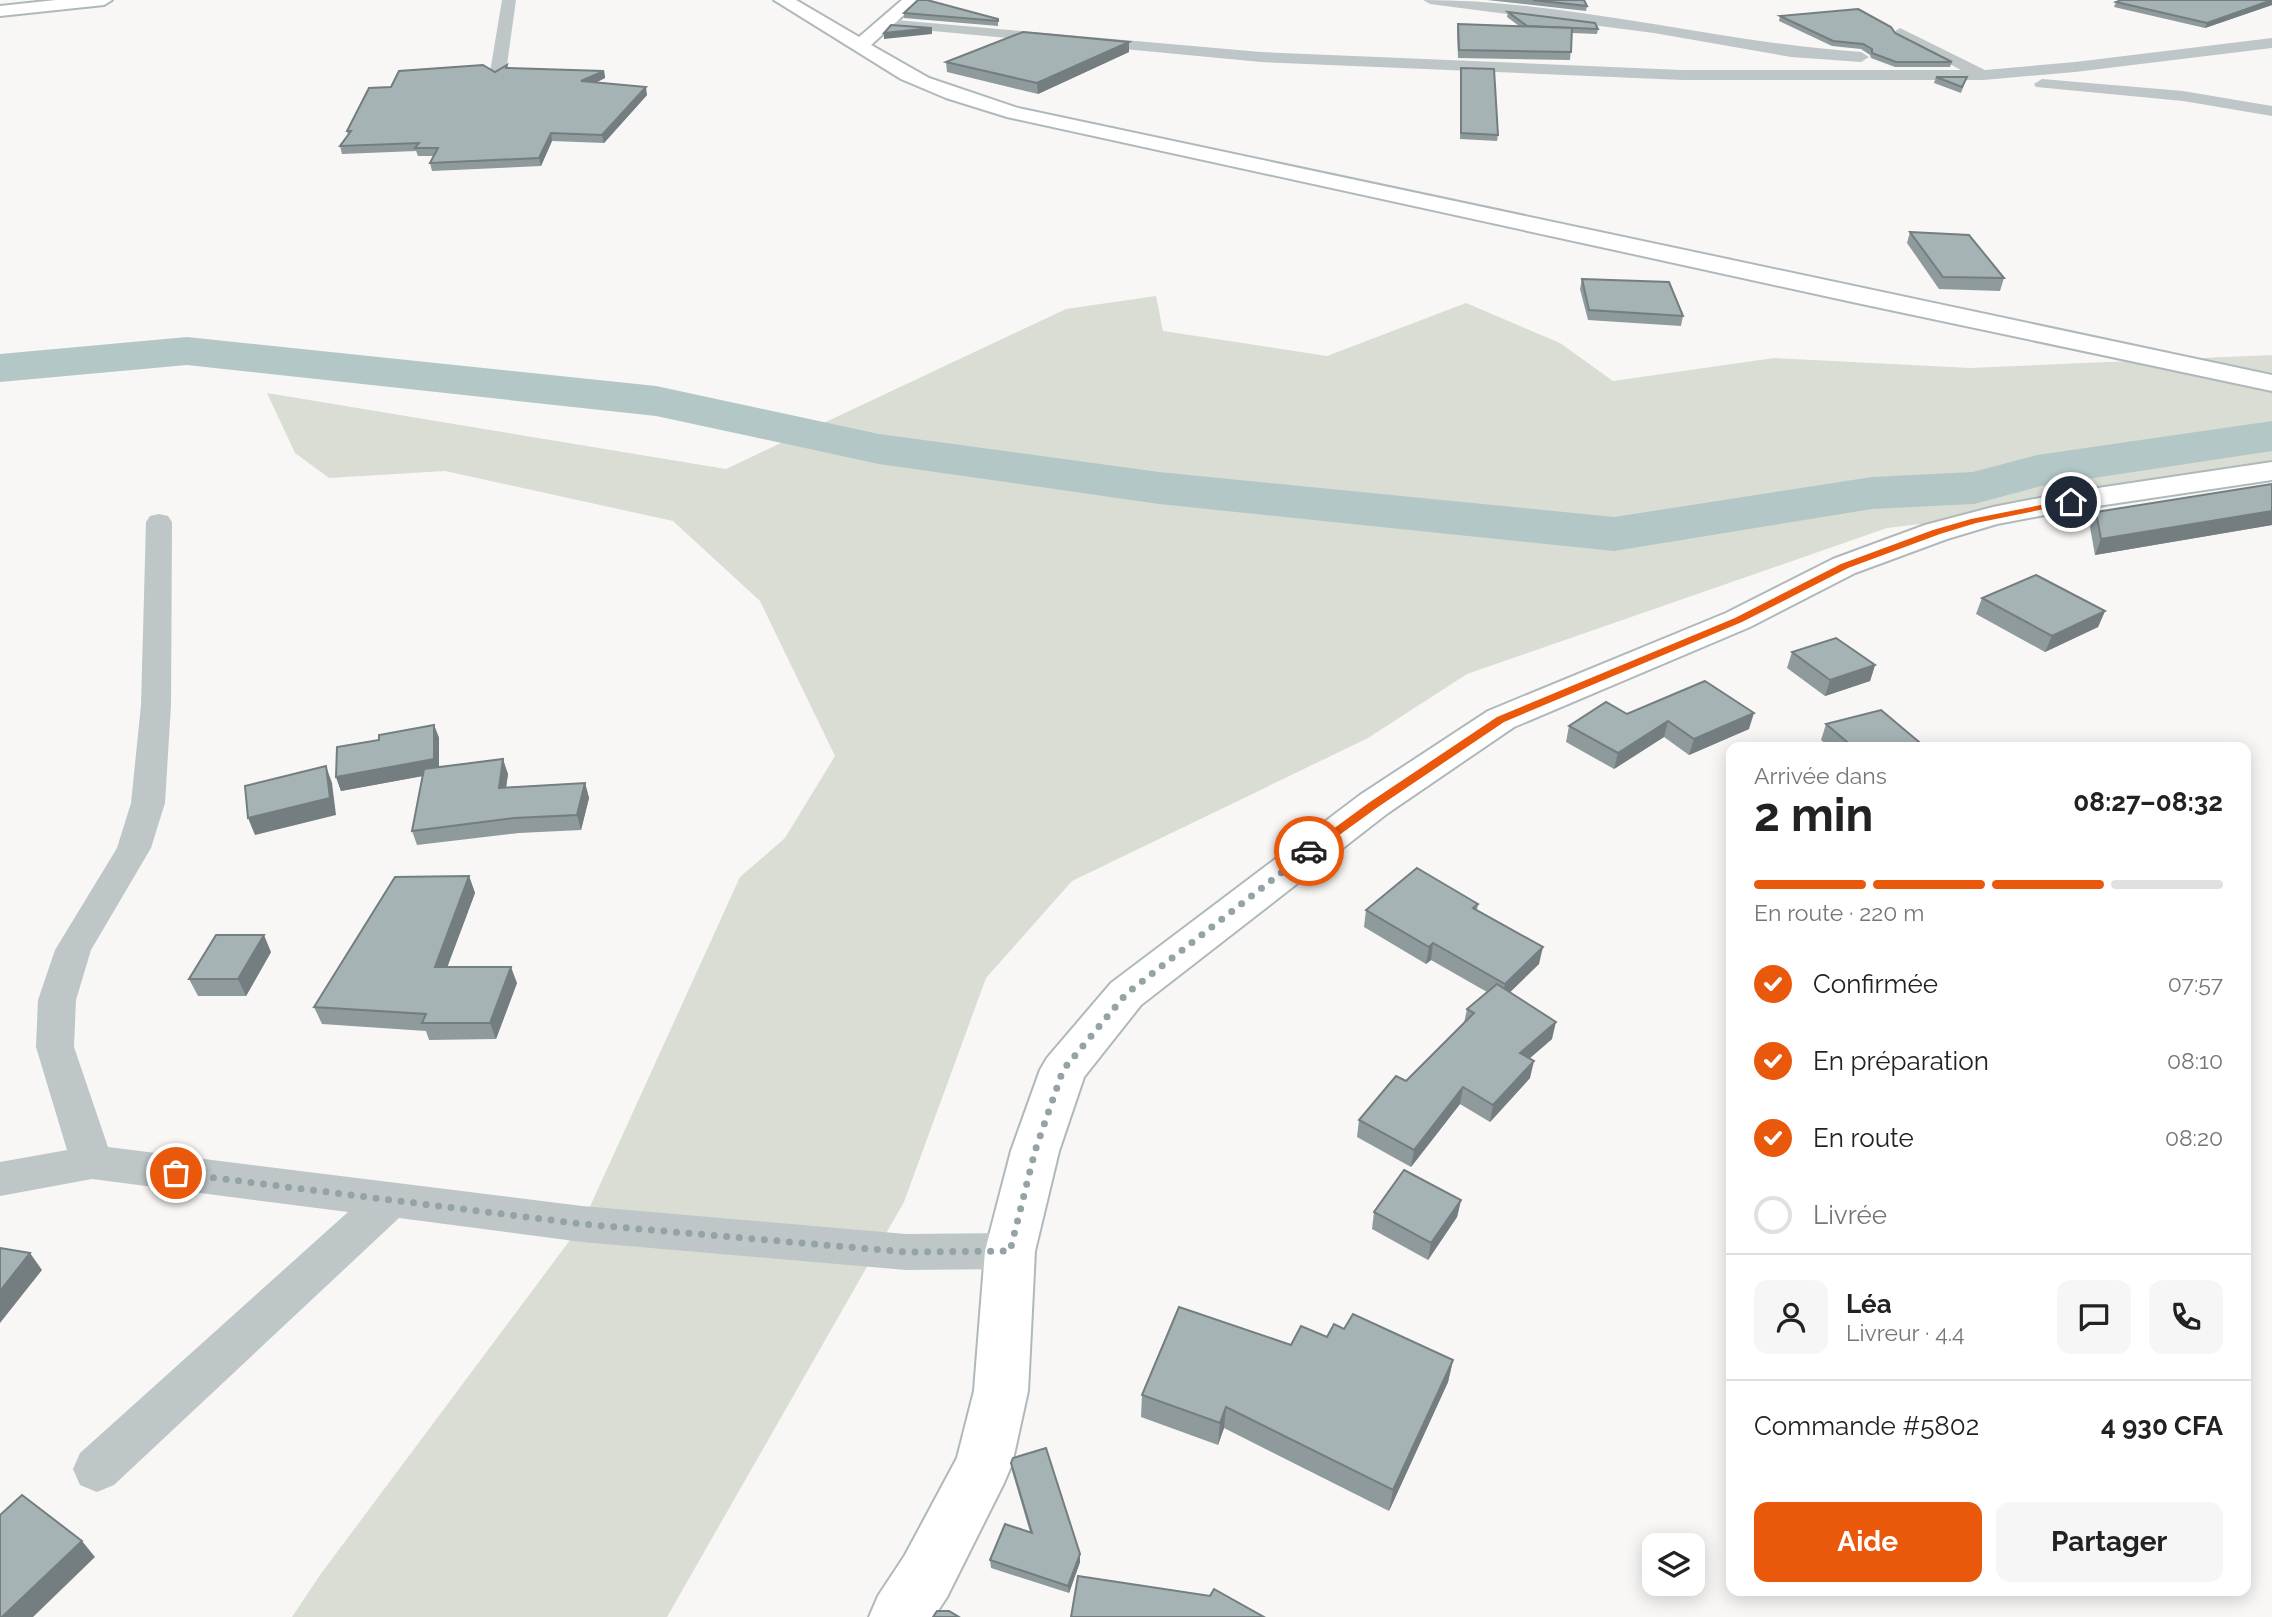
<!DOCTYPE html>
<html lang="fr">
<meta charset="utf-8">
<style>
body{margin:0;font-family:Raleway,sans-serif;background:#f6f6f6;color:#222;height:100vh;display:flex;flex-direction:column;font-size:26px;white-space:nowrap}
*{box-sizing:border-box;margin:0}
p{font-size:23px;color:#767676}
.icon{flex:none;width:38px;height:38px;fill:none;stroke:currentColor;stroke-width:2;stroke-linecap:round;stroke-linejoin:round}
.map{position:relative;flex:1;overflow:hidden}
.sheet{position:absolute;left:1726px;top:742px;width:525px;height:854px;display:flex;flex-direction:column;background:#fff;border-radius:14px;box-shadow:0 4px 18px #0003}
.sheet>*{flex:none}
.tools{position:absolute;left:1642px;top:1533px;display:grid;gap:14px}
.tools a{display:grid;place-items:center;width:63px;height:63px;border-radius:14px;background:#fff;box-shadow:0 4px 18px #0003;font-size:35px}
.pin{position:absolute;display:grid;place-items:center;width:60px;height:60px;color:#fff;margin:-30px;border:4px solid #fff;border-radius:50%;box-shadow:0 2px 7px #0007}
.courier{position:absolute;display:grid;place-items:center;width:70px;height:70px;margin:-35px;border:5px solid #ea580c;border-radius:50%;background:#fff;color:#222;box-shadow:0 2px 9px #0007}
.headline em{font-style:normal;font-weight:700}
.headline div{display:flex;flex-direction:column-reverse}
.headline{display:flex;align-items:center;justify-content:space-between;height:119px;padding:0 28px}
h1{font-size:46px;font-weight:700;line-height:52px}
.bar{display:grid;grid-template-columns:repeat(4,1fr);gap:10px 7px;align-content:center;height:84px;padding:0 28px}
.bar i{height:9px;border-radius:5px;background:#e0e0e0}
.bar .selected{background:#ea580c}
.bar p{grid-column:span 4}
.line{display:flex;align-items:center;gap:18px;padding:0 28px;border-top:2px solid #e0e0e0}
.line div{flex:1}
.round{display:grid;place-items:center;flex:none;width:74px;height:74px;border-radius:14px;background:#f6f6f6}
ol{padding:0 28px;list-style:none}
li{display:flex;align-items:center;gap:21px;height:77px}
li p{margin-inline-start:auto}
li .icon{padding:7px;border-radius:50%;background:#ea580c;color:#fff;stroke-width:4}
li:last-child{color:#767676}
li i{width:38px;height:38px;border:4px solid #e0e0e0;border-radius:50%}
.cta{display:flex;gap:14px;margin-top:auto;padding:14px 28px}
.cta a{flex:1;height:80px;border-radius:14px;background:#ea580c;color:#fff;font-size:28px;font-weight:700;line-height:80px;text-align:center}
.cta a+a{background:#f6f6f6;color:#222}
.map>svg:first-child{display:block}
</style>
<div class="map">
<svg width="2272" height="1617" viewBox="0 0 2272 1617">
<rect width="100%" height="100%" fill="#f8f7f5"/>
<!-- green -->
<polygon fill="#d9ddd4" points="1156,296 1163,331 1327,356 1466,303 1560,343 1613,381 1774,358 1970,368 2272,355 2272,482 1887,528 1467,674 1368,738 1072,881 986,978 904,1202 667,1617 292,1617 320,1575 582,1224 740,877 785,838 835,756 760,601 673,521 445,471 329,478 295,453 267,393 726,469 1066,309"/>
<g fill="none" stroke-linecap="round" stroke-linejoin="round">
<!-- river -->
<polygon fill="#b4c7c7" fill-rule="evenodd" points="187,337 656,386 879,434 1159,472 1614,517 1872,477 1973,472 2037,455 2272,421 2272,451 2041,486 1974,504 1872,509 1614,551 1159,504 879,464 656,416 187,365 0,382 0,354"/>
<!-- secondary casing -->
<g stroke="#afb9bb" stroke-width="4">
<g id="secondary">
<polygon points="56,0 112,0 104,5 0,16 0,6"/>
<polygon points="774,0 796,0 859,37 902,0 920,0 871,45 929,78 1018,108 2272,375 2272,391 1857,303 1007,117 946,98 901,79"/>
<polygon points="2272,462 2272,480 2071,510 1997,524 1947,539 1855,573 1750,627 1514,727 1388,813 1141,1005 1084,1077 1059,1151 1035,1251 1028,1391 1012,1464 1004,1483 947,1597 934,1617 869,1617 878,1596 905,1555 957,1458 974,1391 985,1251 1011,1151 1040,1070 1047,1058 1111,983 1360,795 1488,711 1726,613 1833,559 1925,525 1993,507 2071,492"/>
</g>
</g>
<!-- street -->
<g fill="#bfc6c8" fill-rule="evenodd">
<polygon points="502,0 516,0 506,72 498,77 490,72"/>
<path d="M1423,0C1570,0 1715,42 1861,52L1869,57L1861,62L1791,57L1654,33L1430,4Z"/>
<polygon points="885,19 1261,52 1682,70 1961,70 1895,36 1892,33 1900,28 1985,70 2075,62 2272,38 2272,48 2075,72 1983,80 1682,80 1261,62 880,26 878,23"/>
<polygon points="2042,79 2183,91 2272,106 2272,116 2183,101 2036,87 2034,84"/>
<polygon points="159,514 168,516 172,522 171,705 165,803 151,848 91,950 76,1000 74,1047 108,1147 582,1206 906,1234 1010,1233 1025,1238 1032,1251 1025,1264 1010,1269 906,1270 582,1242 399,1218 114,1485 97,1492 80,1485 73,1469 80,1453 348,1212 92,1179 0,1196 0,1162 67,1150 36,1047 38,1000 55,950 117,848 131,803 141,705 146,522 150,516"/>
</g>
<!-- secondary -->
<use href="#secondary" fill="#fff" fill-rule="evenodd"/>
</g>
<!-- wall -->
<g fill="#8e9a9c">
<polygon points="1487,0 1584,0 1587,6 1586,11"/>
<polygon points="2272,0 2272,5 2205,28 2114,7 2116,2"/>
<polygon points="1508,12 1598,29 1597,34 1572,33 1570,60 1458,58 1457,31 1458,24 1519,26 1507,17"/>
<polygon points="904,13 998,19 998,26 904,18"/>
<polygon points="1780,16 1895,33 1952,62 1950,67 1895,67 1871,58 1870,55 1861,49 1832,46 1779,21"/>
<polygon points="1129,52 1038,94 947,72 946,62"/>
<polygon points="507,65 507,68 604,71 605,78 595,83 647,95 604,143 552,141 541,166 432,171 430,163 434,156 418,156 416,151 342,154 340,146 348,135 347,131 391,87 495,72"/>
<polygon points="1461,68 1498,135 1497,141 1460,139"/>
<polygon points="1936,77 1967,77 1961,93 1934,83"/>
<polygon points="1910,232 2004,278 2000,291 1939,289 1907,243"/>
<polygon points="1582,279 1683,316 1681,326 1588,320 1580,289"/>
<polygon points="2272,484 2272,525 2095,555 2090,527 2096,512"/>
<polygon points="1982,598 2105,611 2098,627 2045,652 1976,614"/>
<polygon points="1792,652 1875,665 1870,681 1825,696 1787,668"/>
<polygon points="1627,714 1749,729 1689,755 1664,737 1614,769 1566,742 1569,726"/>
<polygon points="1826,724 1925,747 1829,747 1821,740"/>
<polygon points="434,725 439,738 439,767 508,774 506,787 585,783 589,798 581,830 519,833 417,845 412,831 423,776 341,791 336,777 379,740"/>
<polygon points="469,876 475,893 447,967 517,983 496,1039 429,1040 426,1031 322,1024 314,1007"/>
<polygon points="1478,904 1477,910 1539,964 1510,992 1552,1039 1529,1059 1530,1078 1490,1122 1460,1104 1411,1167 1357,1137 1359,1120 1406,1081 1464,1023 1467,1009 1487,992 1431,960 1426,964 1364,927 1366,910"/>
<polygon points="271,952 246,996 198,996 189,979"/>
<polygon points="1461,1200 1457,1217 1428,1260 1372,1229 1374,1212"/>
<polygon points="1344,1329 1453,1360 1448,1382 1389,1511 1224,1428 1218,1445 1141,1417 1142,1395 1291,1345 1327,1337"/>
<polygon points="1011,1463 1080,1562 1069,1593 991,1568 990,1560 1030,1532 1012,1471"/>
</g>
<!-- shaded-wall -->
<g fill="#747d7f">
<polygon points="2272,0 2272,5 2205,28 2207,23"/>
<polygon points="932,28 932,34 884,39 884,33"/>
<polygon points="1129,42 1129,52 1038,94 1037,83"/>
<polygon points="604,71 605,78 583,89 581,81"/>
<polygon points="646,87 647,95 604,143 602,135"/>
<polygon points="551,133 552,141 541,166 539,158"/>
<polygon points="2272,511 2272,525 2095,555 2101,539"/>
<polygon points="2105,611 2098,627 2045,652 2052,636"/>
<polygon points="1875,665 1870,681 1825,696 1830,680"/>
<polygon points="1754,713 1749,729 1689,755 1694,739"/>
<polygon points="1668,721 1664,737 1614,769 1618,753"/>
<polygon points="434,725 439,738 439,773 341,791 336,777"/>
<polygon points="503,759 508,774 504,802 499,788"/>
<polygon points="326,766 332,783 336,815 255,835 248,818"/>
<polygon points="585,783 589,798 581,830 577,815"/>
<polygon points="469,876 475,893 441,984 435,967"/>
<polygon points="264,935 271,952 246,996 238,979"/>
<polygon points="1433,943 1431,960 1426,964 1429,947"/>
<polygon points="1543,947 1539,964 1501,1001 1505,984"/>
<polygon points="511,967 517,983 496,1039 490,1023"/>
<polygon points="1556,1022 1552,1039 1516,1070 1520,1053"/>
<polygon points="1534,1061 1530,1078 1490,1122 1493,1105"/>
<polygon points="1463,1087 1460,1104 1411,1167 1414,1150"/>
<polygon points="1461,1200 1457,1217 1428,1260 1431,1243"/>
<polygon points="30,1253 42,1270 0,1323 0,1291"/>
<polygon points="1453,1360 1448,1382 1389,1511 1393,1490"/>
<polygon points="1226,1407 1224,1428 1218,1445 1220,1423"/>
<polygon points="82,1541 95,1557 33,1617 2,1617"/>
<polygon points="1080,1554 1080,1562 1069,1593 1068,1586"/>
</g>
<!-- building -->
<g fill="#a5b3b5" stroke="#747d7f" stroke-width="2">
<polygon points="918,0 927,0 998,19 998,21 904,13"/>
<polygon points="1533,0 1584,0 1587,6"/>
<polygon points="2121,0 2272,0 2207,23 2116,2"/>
<polygon points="1858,9 1891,27 1895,33 1952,62 1896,62 1872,53 1872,49 1863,44 1833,41 1780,16"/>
<polygon points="1508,12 1595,23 1598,29 1527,26"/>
<polygon points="1458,24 1572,28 1571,52 1459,50"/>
<polygon points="891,25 932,28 884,33"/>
<polygon points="1023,32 1129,42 1037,83 946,62"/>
<polygon points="483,65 495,72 507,65 506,68 604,71 581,81 646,87 602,135 551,133 539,158 430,163 438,148 415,148 419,143 340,146 351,131 347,131 369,88 391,87 399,71"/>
<polygon points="1461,68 1494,69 1498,135 1461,133"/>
<polygon points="1936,77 1967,77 1962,87"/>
<polygon points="1910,232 1969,235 2004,278 1943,277"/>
<polygon points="1582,279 1669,282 1683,316 1589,310"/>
<polygon points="2272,484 2272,511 2101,539 2096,512"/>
<polygon points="2036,575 2105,611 2052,636 1982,598"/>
<polygon points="1836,638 1875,665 1830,680 1792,652"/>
<polygon points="1705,681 1754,713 1694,739 1668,721 1618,753 1569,726 1606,702 1627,714"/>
<polygon points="1881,710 1925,747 1853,747 1826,724"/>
<polygon points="434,725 434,759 336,777 337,747 379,740 379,735"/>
<polygon points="503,759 499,788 585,783 577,815 514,818 412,831 424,769"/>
<polygon points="326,766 330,798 248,818 245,786"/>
<polygon points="1417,868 1478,904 1473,908 1543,947 1505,984 1433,943 1429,947 1366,910"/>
<polygon points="469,876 435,967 511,967 490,1023 422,1023 426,1014 314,1007 395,877"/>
<polygon points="216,935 264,935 238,979 189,979"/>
<polygon points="1497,984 1556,1022 1520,1053 1534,1061 1493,1105 1463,1087 1414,1150 1359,1120 1396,1076 1406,1081 1474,1013 1467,1009"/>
<polygon points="1404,1170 1461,1200 1431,1243 1374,1212"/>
<polygon points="0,1248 30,1253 0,1291"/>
<polygon points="1179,1307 1291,1345 1301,1326 1327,1337 1334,1324 1344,1329 1353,1314 1453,1360 1393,1490 1226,1407 1220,1423 1142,1395"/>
<polygon points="1046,1448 1080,1554 1068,1586 990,1560 1005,1524 1032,1533 1011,1463 1013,1458"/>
<polygon points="22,1495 82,1541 2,1617 0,1617 0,1515"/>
<polygon points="1078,1576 1210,1596 1214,1589 1264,1617 1071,1617"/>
<polygon points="937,1611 949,1611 959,1617 933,1617"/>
</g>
<!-- route -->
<polygon fill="#ea580c" points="2071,499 2075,502 2074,503 1976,523 1940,534 1848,568 1742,622 1504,722 1378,807 1313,854 1309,855 1303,851 1370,802 1497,717 1735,618 1841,564 1933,530 1971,519"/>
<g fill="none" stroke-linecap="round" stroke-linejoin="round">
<!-- done -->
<polyline stroke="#94a3a6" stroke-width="7" stroke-dasharray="0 12.6" points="176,1173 582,1224 906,1252 1010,1251 1035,1151 1063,1070 1126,994 1309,851"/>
</g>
</svg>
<div class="tools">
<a><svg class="icon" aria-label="layers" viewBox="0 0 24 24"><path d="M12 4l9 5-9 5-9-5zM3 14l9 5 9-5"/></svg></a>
</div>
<div class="pin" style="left:176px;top:1173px;background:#ea580c"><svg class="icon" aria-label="bag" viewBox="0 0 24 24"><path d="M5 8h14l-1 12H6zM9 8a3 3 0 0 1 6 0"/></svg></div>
<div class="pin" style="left:2071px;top:502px;background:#1f2937"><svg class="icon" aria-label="home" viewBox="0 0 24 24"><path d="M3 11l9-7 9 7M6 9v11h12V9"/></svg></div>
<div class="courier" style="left:1309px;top:851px"><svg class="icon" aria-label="car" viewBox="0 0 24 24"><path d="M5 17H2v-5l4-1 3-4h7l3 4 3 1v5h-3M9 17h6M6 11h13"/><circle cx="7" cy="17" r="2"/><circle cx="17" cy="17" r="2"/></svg></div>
<section class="sheet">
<div class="headline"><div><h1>2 min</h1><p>Arrivée dans</p></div><em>08:27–08:32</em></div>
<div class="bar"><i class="selected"></i><i class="selected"></i><i class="selected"></i><i></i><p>En route · 220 m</p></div>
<ol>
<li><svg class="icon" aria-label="check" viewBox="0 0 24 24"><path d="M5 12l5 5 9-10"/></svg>Confirmée<p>07:57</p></li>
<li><svg class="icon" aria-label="check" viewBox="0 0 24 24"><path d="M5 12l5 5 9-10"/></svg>En préparation<p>08:10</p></li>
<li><svg class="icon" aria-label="check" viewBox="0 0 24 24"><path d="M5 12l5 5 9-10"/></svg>En route<p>08:20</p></li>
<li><i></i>Livrée</li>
</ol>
<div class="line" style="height:126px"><a class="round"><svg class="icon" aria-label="person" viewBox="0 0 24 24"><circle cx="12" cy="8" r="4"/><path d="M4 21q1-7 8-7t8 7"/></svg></a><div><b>Léa</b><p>Livreur · 4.4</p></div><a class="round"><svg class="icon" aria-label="chat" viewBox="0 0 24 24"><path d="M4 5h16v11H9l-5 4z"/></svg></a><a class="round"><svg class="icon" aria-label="phone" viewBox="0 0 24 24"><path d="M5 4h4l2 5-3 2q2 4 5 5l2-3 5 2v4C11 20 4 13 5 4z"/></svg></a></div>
<div class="line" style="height:91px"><div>Commande #5802</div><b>4 930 CFA</b></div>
<div class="cta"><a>Aide</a><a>Partager</a></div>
</section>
</div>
